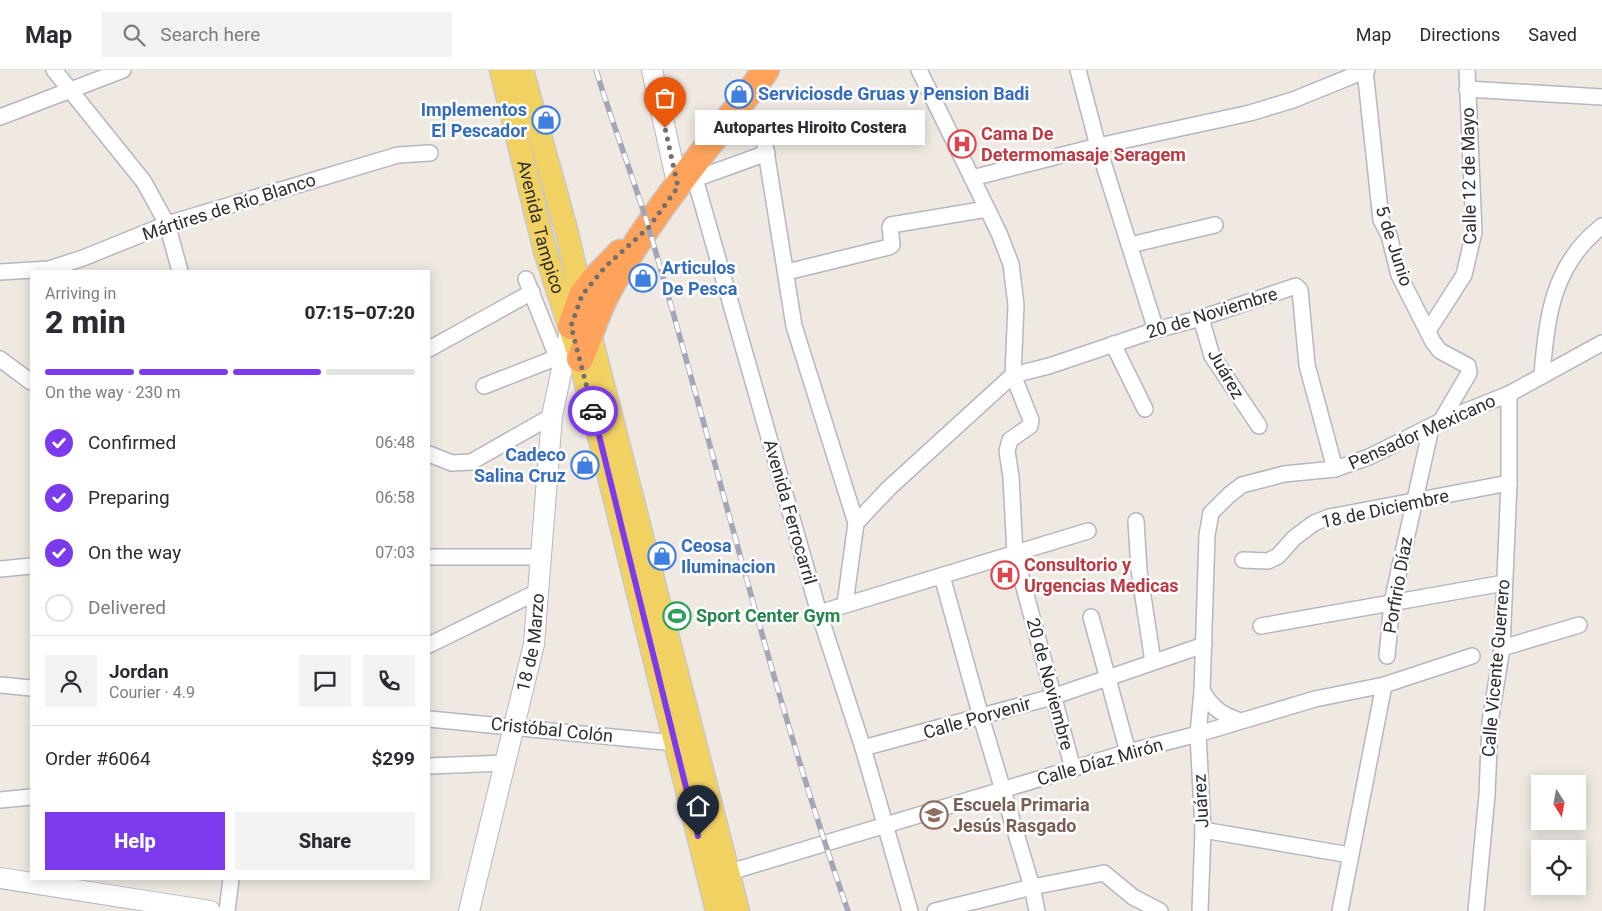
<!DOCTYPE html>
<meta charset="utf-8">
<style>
body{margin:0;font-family:Roboto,sans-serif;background:#f2f2f3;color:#2b2b33;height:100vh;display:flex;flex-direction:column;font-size:19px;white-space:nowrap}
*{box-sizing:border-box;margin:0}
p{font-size:16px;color:#7c7c81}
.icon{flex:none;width:28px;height:28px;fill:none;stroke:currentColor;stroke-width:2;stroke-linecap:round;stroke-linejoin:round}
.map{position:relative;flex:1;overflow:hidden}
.side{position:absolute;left:30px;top:200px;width:400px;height:610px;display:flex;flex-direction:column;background:#fff;border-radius:0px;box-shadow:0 2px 12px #0003}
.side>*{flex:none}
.needle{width:32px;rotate:169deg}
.controls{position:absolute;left:1531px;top:705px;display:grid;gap:10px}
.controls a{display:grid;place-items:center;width:55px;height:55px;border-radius:0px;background:#fff;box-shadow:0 2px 12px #0003;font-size:25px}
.pin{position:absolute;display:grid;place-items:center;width:42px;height:42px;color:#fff;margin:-51px -21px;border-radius:50% 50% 50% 0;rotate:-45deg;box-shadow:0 0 5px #0007}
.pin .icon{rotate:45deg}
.courier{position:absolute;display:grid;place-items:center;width:50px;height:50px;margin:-25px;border:4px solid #7c3aed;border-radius:50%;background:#fff;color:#222;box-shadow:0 1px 6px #0007}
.bubble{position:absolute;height:35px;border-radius:0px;background:#fff;box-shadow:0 2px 12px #0003;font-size:16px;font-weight:800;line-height:35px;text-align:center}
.summary em{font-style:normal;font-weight:800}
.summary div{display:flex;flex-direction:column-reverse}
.summary{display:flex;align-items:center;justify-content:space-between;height:85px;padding:0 15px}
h1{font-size:32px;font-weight:800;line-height:38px}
.bar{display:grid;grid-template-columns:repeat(4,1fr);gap:8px 5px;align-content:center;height:60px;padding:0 15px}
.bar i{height:6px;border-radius:4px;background:#e1e1e2}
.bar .on{background:#7c3aed}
.bar p{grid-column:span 4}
.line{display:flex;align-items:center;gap:12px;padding:0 15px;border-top:1px solid #e1e1e2}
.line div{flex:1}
.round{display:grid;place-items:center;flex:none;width:52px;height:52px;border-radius:0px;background:#f2f2f3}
ol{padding:0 15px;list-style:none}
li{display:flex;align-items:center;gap:15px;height:55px}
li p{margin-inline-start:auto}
li .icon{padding:5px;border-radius:50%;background:#7c3aed;color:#fff;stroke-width:4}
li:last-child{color:#7c7c81}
li i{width:28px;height:28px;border:2px solid #e1e1e2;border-radius:50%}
.action{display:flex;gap:10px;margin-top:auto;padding:10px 15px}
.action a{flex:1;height:58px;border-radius:0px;background:#7c3aed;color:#fff;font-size:20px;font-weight:800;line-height:58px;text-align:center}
.action a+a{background:#f2f2f3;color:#2b2b33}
header{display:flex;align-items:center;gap:30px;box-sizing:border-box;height:70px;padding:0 25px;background:#fff;border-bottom:1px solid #e1e1e2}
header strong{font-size:24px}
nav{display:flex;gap:28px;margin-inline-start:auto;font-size:18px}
.search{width:350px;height:45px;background:#f2f2f3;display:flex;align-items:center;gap:12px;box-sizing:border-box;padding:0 18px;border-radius:0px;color:#7c7c81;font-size:19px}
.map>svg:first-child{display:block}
</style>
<header>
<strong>Map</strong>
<div class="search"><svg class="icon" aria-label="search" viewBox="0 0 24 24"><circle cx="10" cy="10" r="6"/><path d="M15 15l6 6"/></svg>Search here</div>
<nav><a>Map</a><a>Directions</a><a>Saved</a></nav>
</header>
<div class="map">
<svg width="1602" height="841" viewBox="0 0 1602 841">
<rect width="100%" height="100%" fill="#efe9e1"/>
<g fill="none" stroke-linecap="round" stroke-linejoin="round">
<!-- street casing -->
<g stroke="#b4b7c1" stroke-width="18">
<g id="street">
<polyline points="54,0 144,112 167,154 180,201"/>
<polyline points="919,0 999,163 1011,194 1016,235 1013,305 1031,350 1030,356 1010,370 1007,381 1011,407 1015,484 1073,699"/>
<polyline points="1078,0 1098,76 1156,260"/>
<polyline points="1365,0 1381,150 1389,165 1399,205 1433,272 1440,281 1468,296 1469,303 1441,351"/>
<polyline points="1467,19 1602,27"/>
<polyline points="0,47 123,0"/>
<polyline points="761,50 794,256 856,453 845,534"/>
<polyline points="692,98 819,543 863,678 910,841"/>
<polyline points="972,108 1098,76 1250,43 1293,30 1367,0"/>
<polyline points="695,109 767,83"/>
<polyline points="1130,175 1215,155"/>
<polyline points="0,202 49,199 83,188 167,154 398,85 430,83"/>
<polyline points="787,202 889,177 892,175 890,157 891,155 987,139"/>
<polyline points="526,209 561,297"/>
<polyline points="1201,248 1212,286 1259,356"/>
<polyline points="1428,261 1464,205 1474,162 1467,0"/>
<polyline points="1113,274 1145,339"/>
<polyline points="429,279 532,222"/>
<polyline points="0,289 31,312"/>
<path d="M1542,306C1546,248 1553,194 1602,156"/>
<polyline points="484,316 558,287"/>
<polyline points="429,384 452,393 471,392 552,346"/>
<polyline points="1136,451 1139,500 1153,592"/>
<polyline points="856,453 889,418 1013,305 1049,296 1156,260 1201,248 1296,216 1300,220 1307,295 1335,399"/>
<polyline points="429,487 540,487"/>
<polyline points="1243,490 1268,491 1278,486 1294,468 1314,453 1329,447 1509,413"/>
<polyline points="0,499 31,496"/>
<polyline points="942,506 981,647 1032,817 1037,841"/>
<polyline points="819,543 1088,461"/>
<polyline points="1091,547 1128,682"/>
<polyline points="1261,556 1504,513"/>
<polyline points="429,575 539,521"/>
<polyline points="1502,578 1579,555"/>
<polyline points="1387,586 1392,532 1431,358"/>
<polyline points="0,615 31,618"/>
<path d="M1202,621C1212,637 1220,644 1238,650"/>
<polyline points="429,649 675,673"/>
<polyline points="863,678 1052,627 1204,575"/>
<polyline points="429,696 505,693"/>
<polyline points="0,730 31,727"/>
<polyline points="1203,760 1350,785"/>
<polyline points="730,802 1128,682 1198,664 1315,629 1384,615 1472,586"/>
<polyline points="227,841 231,809"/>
<polyline points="935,841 1032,817 1104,803 1133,827 1160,841"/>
<polyline points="1200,841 1203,760 1198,664 1202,621 1207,465 1211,443 1229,425 1242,415 1284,404 1335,399 1369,387 1441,351 1509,324 1602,273"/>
<polyline points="1340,841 1384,615"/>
<polyline points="1476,841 1487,725 1490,652 1502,578 1509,413 1509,324"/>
</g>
</g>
<!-- secondary casing -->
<g stroke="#b4b7c1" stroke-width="22">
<g id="secondary">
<polyline points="652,0 678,117"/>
<polyline points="0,808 210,841"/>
<path id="s1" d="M469,841L534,574L552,346L571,256"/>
</g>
</g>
<!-- primary casing -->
<g stroke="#c9c9c9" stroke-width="25">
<g id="primary">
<path id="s2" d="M501,0L545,181L580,289L717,841"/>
<polyline points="522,0 567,163 590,264 738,841"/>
</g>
</g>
<!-- highway casing -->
<g stroke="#c9c9c9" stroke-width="29">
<g id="highway">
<polyline points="571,256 582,225 593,211 620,183"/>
<path d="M580,289C589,268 596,245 606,225C649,144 712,73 766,0"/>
</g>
</g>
<!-- street -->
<use href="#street" stroke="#fff" stroke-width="15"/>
<!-- secondary -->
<use href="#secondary" stroke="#fff" stroke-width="20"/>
<!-- primary -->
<use href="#primary" stroke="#f2d163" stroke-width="22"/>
<!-- highway -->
<use href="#highway" stroke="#ffa35c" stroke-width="26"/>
<!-- rail casing -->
<g stroke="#a3a6b8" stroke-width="5.5">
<path id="rail" d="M596,0C612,53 633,106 649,159C716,386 770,617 848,841"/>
</g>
<!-- rail -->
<use href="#rail" stroke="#fff" stroke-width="4" stroke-dasharray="11" stroke-linecap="butt"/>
</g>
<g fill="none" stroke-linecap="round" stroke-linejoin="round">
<!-- done -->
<polyline stroke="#726f6d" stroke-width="5" stroke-dasharray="0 9" points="593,341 571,256 582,225 606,196 648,158 678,117 665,58"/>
<!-- route -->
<polyline stroke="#7c3aed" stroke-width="6" points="593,341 698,766"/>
</g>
<!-- icons -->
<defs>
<g id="shop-ring" transform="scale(1.4375)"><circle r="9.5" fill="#fff" stroke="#3f7fe0" stroke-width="1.5"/><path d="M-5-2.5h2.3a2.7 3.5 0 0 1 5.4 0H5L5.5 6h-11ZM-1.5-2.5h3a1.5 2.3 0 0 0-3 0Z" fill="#3f7fe0"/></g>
<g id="hospital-ring" transform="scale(1.4375)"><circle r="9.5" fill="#fff" stroke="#e0444e" stroke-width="1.5"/><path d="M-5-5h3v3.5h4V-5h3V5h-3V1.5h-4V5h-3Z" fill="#e0444e"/></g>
<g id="stadium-ring" transform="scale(1.4375)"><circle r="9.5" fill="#fff" stroke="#2e9e5b" stroke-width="1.5"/><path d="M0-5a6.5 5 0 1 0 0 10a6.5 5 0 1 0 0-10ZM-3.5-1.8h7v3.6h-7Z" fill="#2e9e5b"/></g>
<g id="school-ring" transform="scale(1.4375)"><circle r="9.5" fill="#fff" stroke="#8d6e63" stroke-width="1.5"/><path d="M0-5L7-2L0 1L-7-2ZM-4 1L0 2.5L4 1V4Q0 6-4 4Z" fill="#8d6e63"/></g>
</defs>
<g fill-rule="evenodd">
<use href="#shop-ring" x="739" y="24"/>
<use href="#shop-ring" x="546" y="50"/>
<use href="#hospital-ring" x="962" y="74"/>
<use href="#shop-ring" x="643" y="208"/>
<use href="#shop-ring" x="585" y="395"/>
<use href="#shop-ring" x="662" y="486"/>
<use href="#hospital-ring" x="1005" y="505"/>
<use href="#stadium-ring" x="677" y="546"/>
<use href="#school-ring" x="934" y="745"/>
</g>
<g text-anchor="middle" stroke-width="5" stroke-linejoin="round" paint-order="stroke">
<!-- shop labels -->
<g font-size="18" font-weight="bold" fill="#366cbe" stroke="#fff" text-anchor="start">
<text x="758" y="30">Serviciosde Gruas y Pension Badi</text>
<text x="527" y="46" text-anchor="end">Implementos<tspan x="527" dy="21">El Pescador</tspan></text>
<text x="662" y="204">Articulos<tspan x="662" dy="21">De Pesca</tspan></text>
<text x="566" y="391" text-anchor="end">Cadeco<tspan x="566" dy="21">Salina Cruz</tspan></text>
<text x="681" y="482">Ceosa<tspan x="681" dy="21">Iluminacion</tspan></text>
</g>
<!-- health labels -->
<g font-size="18" font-weight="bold" fill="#be3a42" stroke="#fff" text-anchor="start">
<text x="981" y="70">Cama De<tspan x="981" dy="21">Determomasaje Seragem</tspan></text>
<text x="1024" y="501">Consultorio y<tspan x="1024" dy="21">Urgencias Medicas</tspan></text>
</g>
<!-- street labels -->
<g font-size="18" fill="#2e2e2e" stroke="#fff">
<text transform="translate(1469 106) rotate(-91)" y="6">Calle 12 de Mayo</text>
<text transform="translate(229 137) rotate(-18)" y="6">Mártires de Río Blanco</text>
<text dy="6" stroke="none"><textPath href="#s2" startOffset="162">Avenida Tampico</textPath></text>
<text transform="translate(1394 176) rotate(72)" y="6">5 de Junio</text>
<text transform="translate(1212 243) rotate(-17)" y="6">20 de Noviembre</text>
<text transform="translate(1226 304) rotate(60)" y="6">Juárez</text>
<text transform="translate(1422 362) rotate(-24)" y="6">Pensador Mexicano</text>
<text transform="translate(1385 439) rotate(-12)" y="6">18 de Diciembre</text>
<text transform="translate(790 442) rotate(74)" y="6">Avenida Ferrocarril</text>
<text transform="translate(1398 515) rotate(-80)" y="6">Porfirio Díaz</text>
<text dy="6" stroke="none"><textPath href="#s1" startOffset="276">18 de Marzo</textPath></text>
<text transform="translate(1496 598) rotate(-85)" y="6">Calle Vicente Guerrero</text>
<text transform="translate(1050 614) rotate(75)" y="6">20 de Noviembre</text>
<text transform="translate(977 648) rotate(-16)" y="6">Calle Porvenir</text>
<text transform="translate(552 660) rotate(6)" y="6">Cristóbal Colón</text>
<text transform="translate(1100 692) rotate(-16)" y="6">Calle Díaz Mirón</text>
<text transform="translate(1201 731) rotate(-93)" y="6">Juárez</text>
</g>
<!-- leisure labels -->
<g font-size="18" font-weight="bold" fill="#27864d" stroke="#fff" text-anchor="start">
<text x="696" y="552">Sport Center Gym</text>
</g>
<!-- education labels -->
<g font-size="18" font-weight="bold" fill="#785e54" stroke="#fff" text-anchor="start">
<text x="953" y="741">Escuela Primaria<tspan x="953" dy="21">Jesús Rasgado</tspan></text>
</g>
</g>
</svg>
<div class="controls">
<a><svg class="needle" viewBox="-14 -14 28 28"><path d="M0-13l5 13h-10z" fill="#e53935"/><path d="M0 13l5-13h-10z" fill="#7c7c81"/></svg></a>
<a><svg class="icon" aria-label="locate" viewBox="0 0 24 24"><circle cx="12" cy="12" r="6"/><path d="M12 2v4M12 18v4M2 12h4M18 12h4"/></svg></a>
</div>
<div class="pin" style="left:665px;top:58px;background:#ea580c"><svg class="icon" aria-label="bag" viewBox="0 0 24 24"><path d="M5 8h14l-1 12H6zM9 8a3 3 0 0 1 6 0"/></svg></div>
<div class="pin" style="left:698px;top:766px;background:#1f2937"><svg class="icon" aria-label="home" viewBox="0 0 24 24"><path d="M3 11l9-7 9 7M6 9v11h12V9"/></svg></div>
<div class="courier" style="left:593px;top:341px"><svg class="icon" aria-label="car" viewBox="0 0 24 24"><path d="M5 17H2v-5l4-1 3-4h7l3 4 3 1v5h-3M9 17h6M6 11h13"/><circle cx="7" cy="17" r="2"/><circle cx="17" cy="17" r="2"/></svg></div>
<div class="bubble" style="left:695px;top:40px;width:230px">Autopartes Hiroito Costera</div>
<section class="side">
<div class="summary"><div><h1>2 min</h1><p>Arriving in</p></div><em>07:15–07:20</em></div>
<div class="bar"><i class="on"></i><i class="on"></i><i class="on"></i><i></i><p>On the way · 230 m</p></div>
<ol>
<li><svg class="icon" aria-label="check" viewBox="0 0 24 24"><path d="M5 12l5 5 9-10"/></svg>Confirmed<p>06:48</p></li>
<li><svg class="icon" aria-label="check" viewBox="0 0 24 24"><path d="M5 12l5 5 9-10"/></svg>Preparing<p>06:58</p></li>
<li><svg class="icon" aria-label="check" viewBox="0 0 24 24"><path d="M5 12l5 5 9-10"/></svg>On the way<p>07:03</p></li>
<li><i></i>Delivered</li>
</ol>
<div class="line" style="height:90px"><a class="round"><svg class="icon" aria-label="person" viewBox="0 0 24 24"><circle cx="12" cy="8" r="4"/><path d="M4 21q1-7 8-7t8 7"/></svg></a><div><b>Jordan</b><p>Courier · 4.9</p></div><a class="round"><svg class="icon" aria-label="chat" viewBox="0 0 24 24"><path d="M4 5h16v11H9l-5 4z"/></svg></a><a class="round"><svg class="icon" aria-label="phone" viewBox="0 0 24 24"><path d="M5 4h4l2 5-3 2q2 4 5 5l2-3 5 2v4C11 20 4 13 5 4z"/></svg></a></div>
<div class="line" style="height:65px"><div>Order #6064</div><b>$299</b></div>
<div class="action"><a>Help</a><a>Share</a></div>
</section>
</div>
